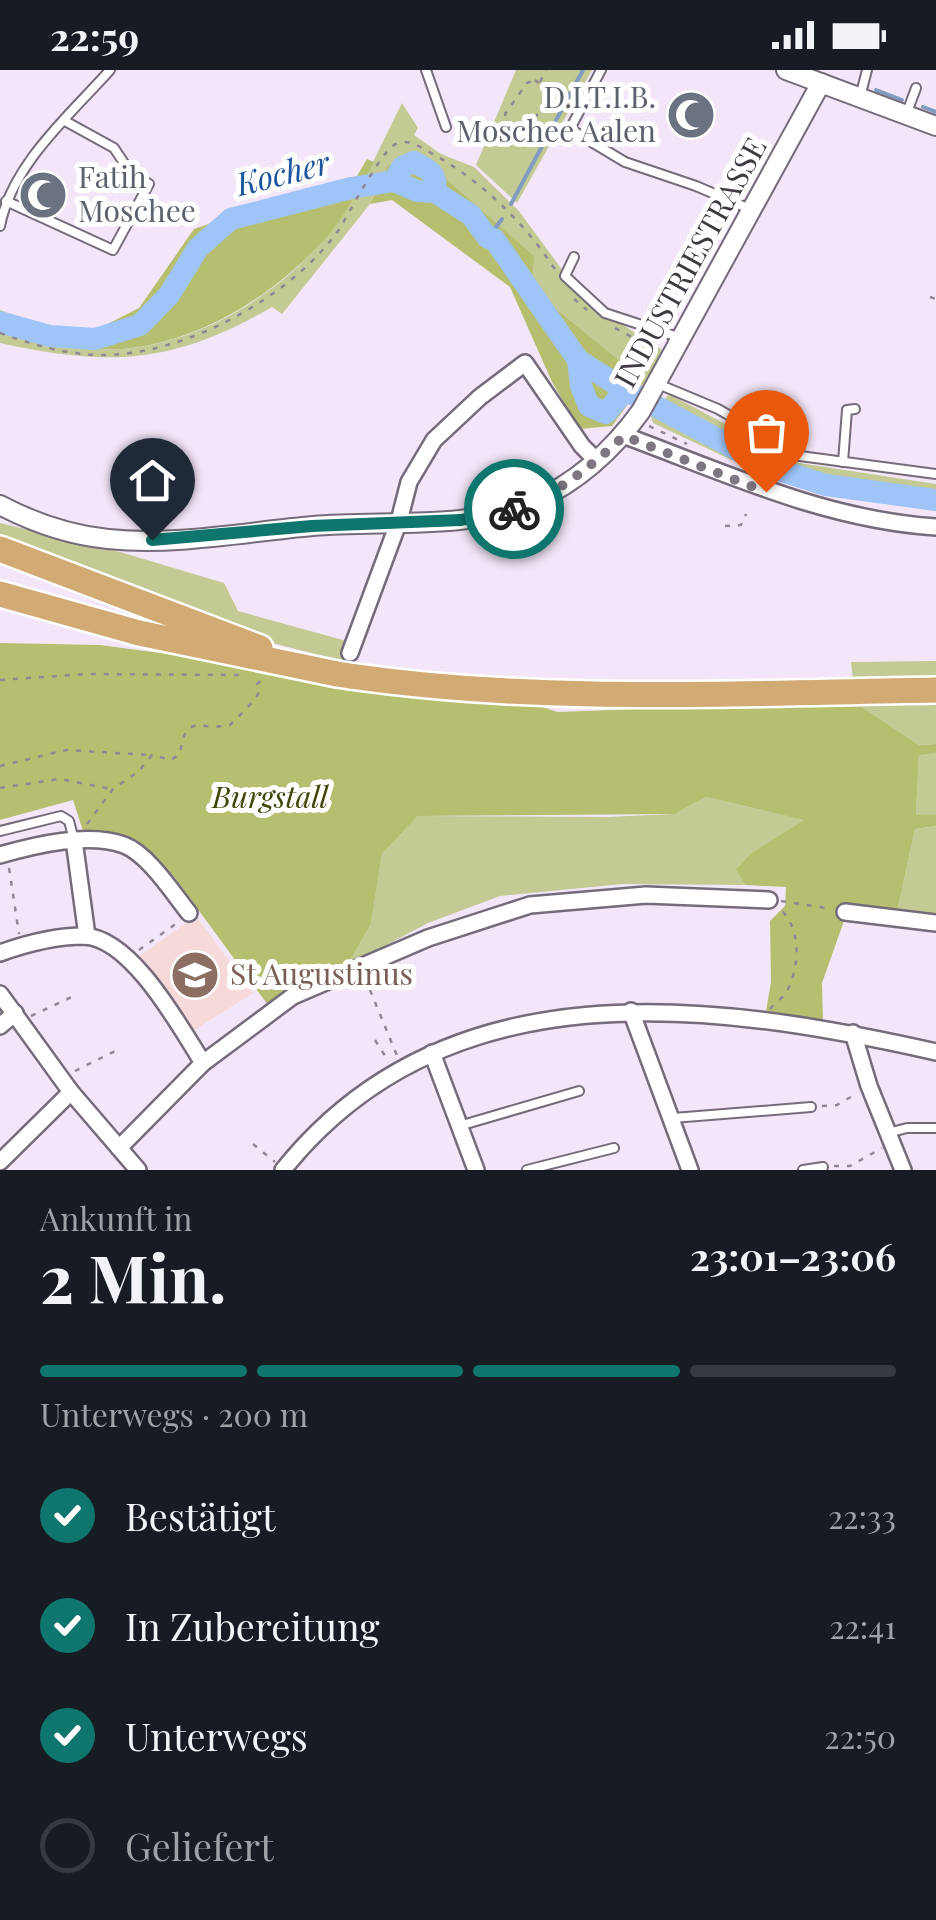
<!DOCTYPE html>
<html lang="de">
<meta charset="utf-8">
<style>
body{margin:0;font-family:"Playfair Display",serif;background:#20242c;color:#f1f3f6;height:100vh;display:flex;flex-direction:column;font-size:38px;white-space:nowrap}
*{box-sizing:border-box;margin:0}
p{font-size:32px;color:#9ea1a6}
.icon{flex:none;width:55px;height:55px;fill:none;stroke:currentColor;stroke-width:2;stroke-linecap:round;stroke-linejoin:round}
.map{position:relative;height:1100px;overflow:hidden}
.drawer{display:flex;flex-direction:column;background:#171b24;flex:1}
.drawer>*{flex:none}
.pin{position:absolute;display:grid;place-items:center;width:85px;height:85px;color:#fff;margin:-102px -42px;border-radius:50% 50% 50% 0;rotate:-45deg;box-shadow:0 0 10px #0007}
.pin .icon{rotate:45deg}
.courier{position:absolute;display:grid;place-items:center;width:100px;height:100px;margin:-50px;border:8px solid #0f766e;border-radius:50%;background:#fff;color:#222;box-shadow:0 2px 12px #0007}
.head em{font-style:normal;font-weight:700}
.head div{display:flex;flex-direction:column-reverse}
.head{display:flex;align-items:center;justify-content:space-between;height:170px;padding:0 40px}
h1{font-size:65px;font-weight:700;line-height:75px}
.bar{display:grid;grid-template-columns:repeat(4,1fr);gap:15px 10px;align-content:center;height:120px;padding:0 40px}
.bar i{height:12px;border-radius:8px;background:#363941}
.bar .current{background:#0f766e}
.bar p{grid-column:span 4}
ol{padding:0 40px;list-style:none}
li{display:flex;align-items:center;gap:30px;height:110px}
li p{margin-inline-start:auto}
li .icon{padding:10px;border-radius:50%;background:#0f766e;color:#fff;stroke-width:4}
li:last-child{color:#9ea1a6}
li i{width:55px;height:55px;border:5px solid #363941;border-radius:50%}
.status{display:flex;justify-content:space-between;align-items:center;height:70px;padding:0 50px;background:#171b24;direction:ltr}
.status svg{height:28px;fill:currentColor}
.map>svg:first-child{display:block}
</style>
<div class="status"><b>22:59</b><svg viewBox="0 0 49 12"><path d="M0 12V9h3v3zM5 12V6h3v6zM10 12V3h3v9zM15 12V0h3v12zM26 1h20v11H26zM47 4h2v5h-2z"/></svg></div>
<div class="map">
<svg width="936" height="1100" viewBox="0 0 936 1100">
<rect width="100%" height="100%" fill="#f3e6f8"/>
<!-- education -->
<polygon fill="#f5dad9" points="196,846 253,923 190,963 138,887"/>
<!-- green -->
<g fill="#c3ca93">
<polygon points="516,0 592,0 517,133 476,95"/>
<polygon points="402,33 418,58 414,65 441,84 474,97 519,141 585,231 664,281 645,311 544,229 532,213 533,186 429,94 406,82 386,97 381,107 365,108"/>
<path d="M375,121L370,134L282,244L272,237C173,294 110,297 0,273V255C28,263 60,277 90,279C178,286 270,234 326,167C337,154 347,138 357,123Z"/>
<polygon points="669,324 799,393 936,414 936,438 850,429 770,408 653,353 651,347"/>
<polygon points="0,453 120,482 224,513 238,541 350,572 343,591 268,572 0,468"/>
<polygon points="936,591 936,608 853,611 851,592"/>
<polygon points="936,627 936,674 919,675 853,631"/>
<polygon points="936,683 936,745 916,745 919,684"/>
<polygon points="706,727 805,750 751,783 737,798 745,815 622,814 500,826 428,853 347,896 371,854 382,784 418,746 606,747 675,744"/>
<polygon points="936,756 936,846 897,842 915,759"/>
</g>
<!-- forest -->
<g fill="#b6bf6f">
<polygon points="406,82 429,94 534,186 532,213 544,229 645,311 612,356 580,359 552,312 510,217 392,130 370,134 386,97"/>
<path d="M367,89L374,92C360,118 345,146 325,169C267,233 178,286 89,279C60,277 28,263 0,255V240L78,269L139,238L194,159L319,116L354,111Z"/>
<polygon points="0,573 100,575 526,632 558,642 853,631 919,675 936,674 936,683 919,685 916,745 936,745 936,756 915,759 897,842 850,834 822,913 823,950 766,941 771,912 770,851 785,836 786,817 745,815 736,799 751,783 804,750 706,727 675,744 418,746 382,784 371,854 347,896 268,935 175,808 126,765 83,761 73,730 0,750"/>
</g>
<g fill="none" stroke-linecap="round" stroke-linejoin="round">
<!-- stream -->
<g stroke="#829bc0" stroke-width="4">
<polyline points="876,20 902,30"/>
<polyline points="923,37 936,42"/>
<polyline points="511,134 583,0"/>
<polyline points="488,168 502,149"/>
</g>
<!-- river -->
<g stroke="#9fc4f7" stroke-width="22">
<path d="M394,111L402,97L414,92C429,100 438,103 435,122"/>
<polyline points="0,252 50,266 95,269 140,255 169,225 198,178 231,149 351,118 394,111 417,121 435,122 471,145 488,168 494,169 578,290 625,320 772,398 826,415 936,430"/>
<polyline points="578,290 581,316 589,336 606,343 625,320"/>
</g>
<!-- service casing -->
<g stroke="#766b7b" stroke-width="12">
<g id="service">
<polyline points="426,0 446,57"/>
<polyline points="601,0 570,59 625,92 696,116 752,140"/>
<polyline points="860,27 867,0"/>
<polyline points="906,45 916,18"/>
<polyline points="6,131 113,180 149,114 130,102 114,78 65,51"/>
<path d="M0,156C12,94 70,45 110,0"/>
<polyline points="574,187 565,206 605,243 678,267"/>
<polyline points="658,314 718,339 800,386 936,404"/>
<polyline points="843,392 847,340 855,339"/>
<polyline points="0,761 61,746 69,751 74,770"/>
<polyline points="673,1048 811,1037"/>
<polyline points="459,1056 579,1021"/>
<polyline points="888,1063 907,1058 936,1058"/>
<polyline points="527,1100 614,1078"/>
<polyline points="803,1100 823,1097"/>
</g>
</g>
<!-- minor casing -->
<g stroke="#766b7b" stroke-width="20">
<g id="minor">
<path d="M623,365C726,403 825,450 936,457"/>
<polyline points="350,583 399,451 409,412 434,370 480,327 525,293 582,376 597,391"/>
<polyline points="74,770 87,866"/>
<path d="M0,785C35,775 88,762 124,775C148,784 173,823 189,843"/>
<polyline points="845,842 936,853"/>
<path d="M0,883C25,874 57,866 84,866C132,868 180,957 203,993"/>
<polyline points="0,924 71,1022 138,1100"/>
<polyline points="631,941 690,1100"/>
<polyline points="0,956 15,943"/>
<polyline points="853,963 869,1016 903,1100"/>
<polyline points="432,983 476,1100"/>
<polyline points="119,1078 203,993 293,926 428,868 530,835 646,825 769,830"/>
<polyline points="0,1092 71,1022"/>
<path d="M283,1100C446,896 710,931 936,982"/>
</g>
</g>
<!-- tertiary casing -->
<g stroke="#766b7b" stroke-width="22">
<g id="tertiary">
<polyline points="786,0 936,56"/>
<path d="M0,435C34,453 70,465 108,469C176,476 245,462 313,456C380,450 471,460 531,433C576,413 613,380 641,341L821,13"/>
</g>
</g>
<!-- trunk casing -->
<g stroke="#fff" stroke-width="30">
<g id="trunk">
<polyline points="0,479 260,578"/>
<polyline points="0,524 139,563 337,604"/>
<path d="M350,606C545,634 740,623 936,620"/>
</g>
</g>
<!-- path -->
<g stroke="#918894" stroke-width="2.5" stroke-dasharray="5 8" stroke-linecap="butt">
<polygon points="535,10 542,16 545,29 529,61 519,61 507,55 505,44 527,13"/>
<polyline points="540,12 546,0"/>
<polyline points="930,227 936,229"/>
<polyline points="574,229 587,240"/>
<polyline points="615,258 656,280"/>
<path d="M0,263C33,275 68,285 103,285C185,285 291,227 338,161C349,144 382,79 396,74C408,68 420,77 431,83C482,111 525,153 556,201"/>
<polyline points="649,356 687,374"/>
<polyline points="725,456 741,455 746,444"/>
<polyline points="0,610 86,604 243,605"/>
<polyline points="0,696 66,680 151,685"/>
<polyline points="0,718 60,709 111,719"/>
<path d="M87,754L113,719L139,701L152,685L171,690L180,684C186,640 200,662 230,655C238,647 253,633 258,624L257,614L264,608"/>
<polyline points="9,798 19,864"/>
<polyline points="781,831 832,839"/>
<polyline points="139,880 177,853"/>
<polyline points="365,908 398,988"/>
<path d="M770,939C775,933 784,927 787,921C801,894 801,856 778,837"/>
<polyline points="31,946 76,925"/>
<polyline points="375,970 389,992"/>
<polyline points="75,1001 119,979"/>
<polyline points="822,1036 837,1035 856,1024"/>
<polyline points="253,1074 275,1092"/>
<polyline points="834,1096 850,1096 882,1078"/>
</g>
<!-- service -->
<use href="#service" stroke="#fff" stroke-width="8"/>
<!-- minor -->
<use href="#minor" stroke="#fff" stroke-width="15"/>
<!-- tertiary -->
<use href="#tertiary" stroke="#fff" stroke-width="18"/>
<!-- trunk -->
<use href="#trunk" stroke="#d2ab74" stroke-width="25"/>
<!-- trunk-bridge casing -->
<g stroke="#fff" stroke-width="30" stroke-linecap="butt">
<polyline id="trunk-bridge" points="337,604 350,606"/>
</g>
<!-- trunk-bridge -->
<use href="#trunk-bridge" stroke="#d2ab74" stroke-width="25"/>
</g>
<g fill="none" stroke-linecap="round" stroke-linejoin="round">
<!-- done -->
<path stroke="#7e7681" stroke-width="10" stroke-dasharray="0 18" d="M514,439C557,425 591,396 624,366L766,422"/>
<!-- route -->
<polyline stroke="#0f766e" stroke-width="12" points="152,470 312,456 461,450 514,439"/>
</g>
<!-- icons -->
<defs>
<g id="mosque-disc" transform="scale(2.5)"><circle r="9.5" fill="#6b7280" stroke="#fff"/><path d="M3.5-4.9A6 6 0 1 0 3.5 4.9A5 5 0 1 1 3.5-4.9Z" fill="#fff"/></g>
<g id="school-disc" transform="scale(2.5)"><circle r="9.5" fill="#8d6e63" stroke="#fff"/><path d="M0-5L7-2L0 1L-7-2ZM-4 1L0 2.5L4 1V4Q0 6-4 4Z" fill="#fff"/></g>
</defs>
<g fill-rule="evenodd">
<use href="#mosque-disc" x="691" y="45"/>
<use href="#mosque-disc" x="43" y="125"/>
<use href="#school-disc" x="195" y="905"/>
</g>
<g text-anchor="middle" stroke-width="10" stroke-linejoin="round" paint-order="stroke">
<!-- worship labels -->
<g font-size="30" fill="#5b616d" stroke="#fff" text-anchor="end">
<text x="656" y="38">D.I.T.I.B.<tspan x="656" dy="34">Moschee Aalen</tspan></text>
<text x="78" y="118" text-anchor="start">Fatih<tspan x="78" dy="34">Moschee</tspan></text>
</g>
<!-- street labels -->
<g font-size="30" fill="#3f3a41" stroke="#fff">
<text transform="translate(691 193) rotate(-61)" y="10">INDUSTRIESTRASSE</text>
</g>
<!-- park labels -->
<g font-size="30" font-style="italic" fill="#424709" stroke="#fff">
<text x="270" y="738">Burgstall</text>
</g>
<!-- education labels -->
<g font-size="30" fill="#785e54" stroke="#fff" text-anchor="start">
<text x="230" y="915">St Augustinus</text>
</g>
<!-- water labels -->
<g font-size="32" font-style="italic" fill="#19549d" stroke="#fff">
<text transform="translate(283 104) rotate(-14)" y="11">Kocher</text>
</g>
</g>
</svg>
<div class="pin" style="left:766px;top:422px;background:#ea580c"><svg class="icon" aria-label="bag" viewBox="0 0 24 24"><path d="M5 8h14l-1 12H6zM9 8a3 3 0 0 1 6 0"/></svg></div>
<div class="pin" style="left:152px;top:470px;background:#1f2937"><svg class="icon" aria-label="home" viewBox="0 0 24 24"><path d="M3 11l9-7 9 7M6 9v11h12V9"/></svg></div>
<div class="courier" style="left:514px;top:439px"><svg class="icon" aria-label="bike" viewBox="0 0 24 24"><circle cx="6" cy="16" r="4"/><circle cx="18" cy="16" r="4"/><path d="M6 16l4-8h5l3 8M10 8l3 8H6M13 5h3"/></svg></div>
</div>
<section class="drawer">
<div class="head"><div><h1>2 Min.</h1><p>Ankunft in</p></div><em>23:01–23:06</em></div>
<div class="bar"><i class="current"></i><i class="current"></i><i class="current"></i><i></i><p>Unterwegs · 200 m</p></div>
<ol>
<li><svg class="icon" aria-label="check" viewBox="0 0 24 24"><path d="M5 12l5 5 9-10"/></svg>Bestätigt<p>22:33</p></li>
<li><svg class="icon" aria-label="check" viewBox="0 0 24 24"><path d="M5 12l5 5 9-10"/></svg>In Zubereitung<p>22:41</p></li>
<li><svg class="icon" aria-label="check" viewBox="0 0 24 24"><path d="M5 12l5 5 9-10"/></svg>Unterwegs<p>22:50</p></li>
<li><i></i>Geliefert</li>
</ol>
</section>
